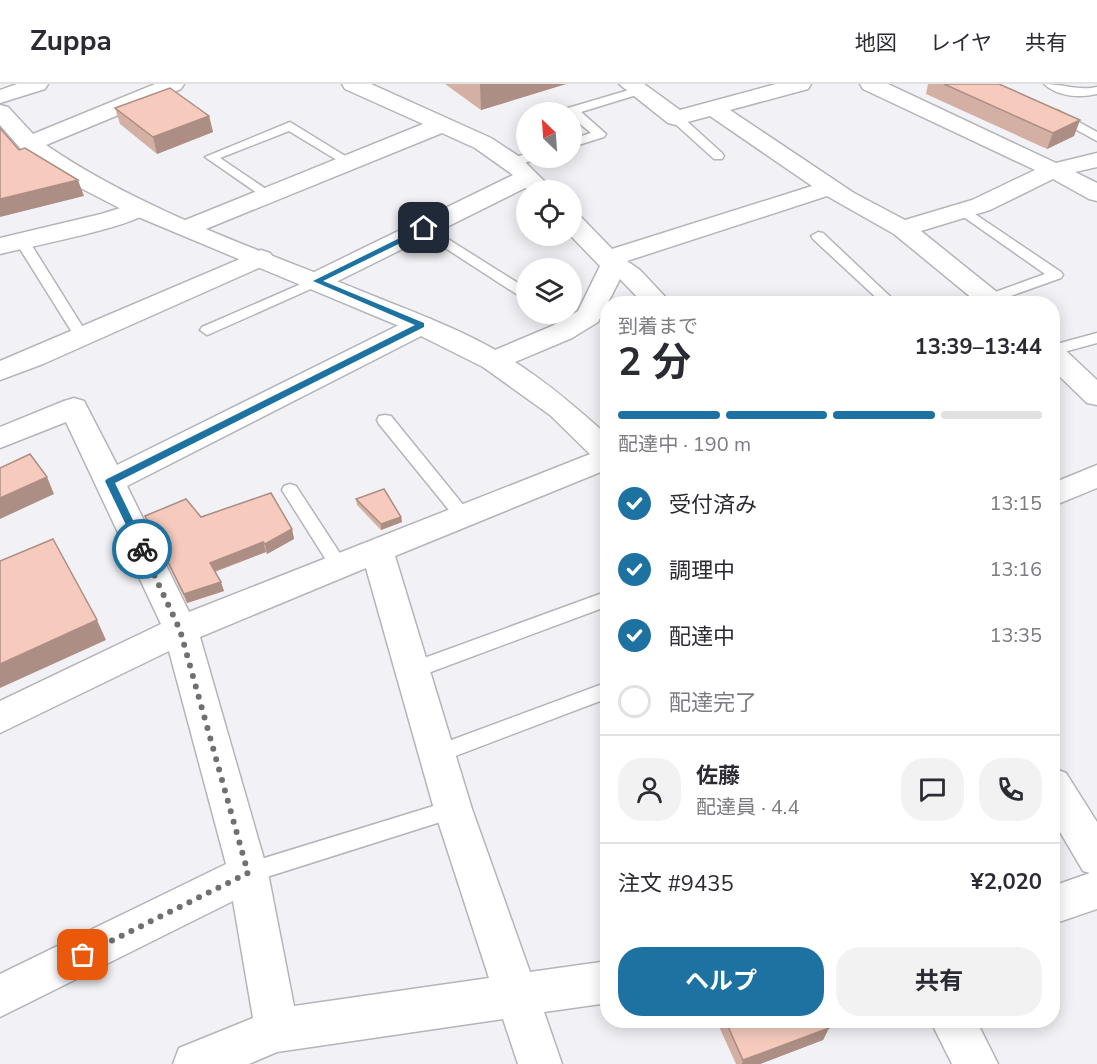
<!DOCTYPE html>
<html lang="ja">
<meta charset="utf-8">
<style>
body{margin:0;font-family:"Nunito Sans","Noto Sans JP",sans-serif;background:#f2f2f3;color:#2b2b33;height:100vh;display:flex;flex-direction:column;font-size:22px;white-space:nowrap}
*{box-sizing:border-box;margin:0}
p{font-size:20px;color:#7c7c81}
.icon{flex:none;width:33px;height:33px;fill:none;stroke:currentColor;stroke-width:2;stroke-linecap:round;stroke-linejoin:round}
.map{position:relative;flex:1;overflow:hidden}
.details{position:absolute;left:600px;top:212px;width:460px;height:732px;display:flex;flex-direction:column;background:#fff;border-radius:24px;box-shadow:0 3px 15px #0003}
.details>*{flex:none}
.needle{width:39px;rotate:335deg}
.controls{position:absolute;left:516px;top:18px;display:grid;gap:12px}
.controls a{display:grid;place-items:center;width:66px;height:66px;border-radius:50%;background:#fff;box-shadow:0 3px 15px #0003;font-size:30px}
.pin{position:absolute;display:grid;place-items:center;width:51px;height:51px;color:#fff;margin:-26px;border-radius:12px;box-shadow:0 3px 9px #0006}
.courier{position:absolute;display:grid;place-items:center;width:60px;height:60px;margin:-30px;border:4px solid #1d72a2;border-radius:50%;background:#fff;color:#222;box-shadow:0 2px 8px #0007}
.overview em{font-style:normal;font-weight:700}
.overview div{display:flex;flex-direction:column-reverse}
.overview{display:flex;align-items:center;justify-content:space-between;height:102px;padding:0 18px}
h1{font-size:39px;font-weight:700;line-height:45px}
.bar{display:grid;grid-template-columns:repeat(4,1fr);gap:9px 6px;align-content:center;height:72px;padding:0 18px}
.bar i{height:8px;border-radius:4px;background:#e1e1e2}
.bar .current{background:#1d72a2}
.bar p{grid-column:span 4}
.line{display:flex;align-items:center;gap:15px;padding:0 18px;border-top:2px solid #e1e1e2}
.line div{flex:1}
.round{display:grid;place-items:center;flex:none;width:63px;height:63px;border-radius:24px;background:#f2f2f3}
ol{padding:0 18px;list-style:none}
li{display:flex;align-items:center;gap:18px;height:66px}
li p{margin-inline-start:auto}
li .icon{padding:6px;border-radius:50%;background:#1d72a2;color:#fff;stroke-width:4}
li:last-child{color:#7c7c81}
li i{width:33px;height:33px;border:3px solid #e1e1e2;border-radius:50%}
.action{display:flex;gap:12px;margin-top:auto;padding:12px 18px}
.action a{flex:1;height:69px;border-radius:24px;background:#1d72a2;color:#fff;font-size:24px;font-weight:700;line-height:69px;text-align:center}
.action a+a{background:#f2f2f3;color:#2b2b33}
header{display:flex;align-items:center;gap:36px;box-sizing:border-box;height:84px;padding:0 30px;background:#fff;border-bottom:2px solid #e1e1e2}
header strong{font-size:28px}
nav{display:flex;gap:33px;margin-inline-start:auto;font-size:21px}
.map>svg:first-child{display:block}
</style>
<header>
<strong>Zuppa</strong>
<nav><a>地図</a><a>レイヤ</a><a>共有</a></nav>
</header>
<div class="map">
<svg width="1097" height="980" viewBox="0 0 1097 980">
<rect width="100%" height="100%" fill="#f2f2f6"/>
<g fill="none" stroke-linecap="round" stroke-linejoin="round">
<!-- service casing -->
<g stroke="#b5b5b9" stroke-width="3">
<g id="service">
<path d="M1044,0C1063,0 1078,7 1097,3V10C1080,14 1058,13 1044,0Z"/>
<polygon points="639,3 645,7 643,9 581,28 606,50 604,53 572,63 572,55 591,49 572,33 572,28 567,28 568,24"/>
<polygon points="1057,26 1097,48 1097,57 1053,33 1051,30"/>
<polygon points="676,30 680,31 722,69 724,72 722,75 714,75 672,37 670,34"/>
<polygon points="290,38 355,78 353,81 345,81 289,47 220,74 272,109 274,112 272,115 267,116 205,73"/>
<polygon points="526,70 526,74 533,74 531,77 512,82 506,78 508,75"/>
<polygon points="963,122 1061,188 1063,191 1061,194 994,218 984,218 982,215 984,212 1045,190 958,129 956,126 958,123"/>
<polygon points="424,140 526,204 526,214 521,213 419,147 417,144 419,141"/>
<polygon points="818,148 823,149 897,219 882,219 813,155 811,152"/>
<polygon points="22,153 29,157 89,253 87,256 82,258 75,253 15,157"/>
<polygon points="317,193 324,197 322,200 212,249 207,251 200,246 202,243"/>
<polygon points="550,230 566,230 581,241 579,244 569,244"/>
<polygon points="1097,249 1097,259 1053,271 1053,261"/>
<polygon points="385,331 391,332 469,428 472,432 469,436 463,438 457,436 379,340 377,336 379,332"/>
<polygon points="290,400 296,402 345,477 348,482 345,487 339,489 333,487 282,406 284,402"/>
<polygon points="608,507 608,522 412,595 405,593 402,587 405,581"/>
<polygon points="608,598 608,614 437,679 430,676 427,670 430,664"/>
<polygon points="453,716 460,718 464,725 460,732 453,734 248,799 240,796 237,789 240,782 248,779"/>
</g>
</g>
<!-- minor casing -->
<g stroke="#b5b5b9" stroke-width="3">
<g id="minor">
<polygon points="17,0 48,0 45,5 0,19 0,6"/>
<polygon points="342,0 371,0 491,54 520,73 553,106 528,106 525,104 326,203 317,205 308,203 304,197 308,191 513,91 475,64 442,49 196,149 187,151 178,149 175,144 178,139 423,40 345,5"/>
<polygon points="619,0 644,0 680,26 776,0 811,0 808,5 730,26 854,109 905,136 972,116 1035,86 863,5 860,0 888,0 1056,79 1097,69 1097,83 1075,88 1097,99 1097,117 1089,115 1053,95 990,126 921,147 1003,213 1007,219 978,219 894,150 827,112 627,177 640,186 671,219 643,219 620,195 598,238 572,254 503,283 493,286 483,283 479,277 483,271 552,242 578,227 600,182 571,152 572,131 581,133 612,165 812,102 710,32 676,41 668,39"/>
<path d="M140,118L149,120L152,125C141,142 26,163 0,170V154L101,130Z"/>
<polygon points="261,166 270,169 274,174 270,179 43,280 0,296 0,277"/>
<path d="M421,233L431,235L435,241L431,247L127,402L189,528L608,363V385L395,472L472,725L530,888L608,877V919L544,928L562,980H518L503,935L277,968L249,980H173L179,964L253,934L233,817L0,933V890L226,780L169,567L0,649V617L161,540L66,338L0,364V343L64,317L74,314L84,317L117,381L411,235ZM366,484L434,725L489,894L294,922L268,789L200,553Z"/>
<polygon points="1053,261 1063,264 1097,296 1097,321 1087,319 1053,286"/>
<polygon points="1097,381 1097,404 1053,422 1053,399"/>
<polygon points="1053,684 1066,689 1097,738 1097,825 1053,840 1053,802 1090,789 1083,787 1053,736"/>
</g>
</g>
<!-- tertiary casing -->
<g stroke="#b5b5b9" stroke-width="3">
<g id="tertiary">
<path d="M155,0H184L181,5L46,61C145,129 265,167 376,213C419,230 464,247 504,271C542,294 575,322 608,352V380L597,377L550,331L483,283L411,247L131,130L69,98L21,65L0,41V21L8,23L33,50Z"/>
<polygon points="930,936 976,936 998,980 952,980"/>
</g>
</g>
<!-- service -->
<use href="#service" fill="#fff" fill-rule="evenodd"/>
<!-- minor -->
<use href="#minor" fill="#fff" fill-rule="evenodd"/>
<!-- tertiary -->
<use href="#tertiary" fill="#fff" fill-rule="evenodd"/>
</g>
<!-- wall -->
<g fill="#d4afa3">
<polygon points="445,0 566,0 481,26"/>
<polygon points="928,0 999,0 1080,36 1074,52 1047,65 926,10"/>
<polygon points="115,24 209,32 213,48 157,70 120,40"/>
<polygon points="356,415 401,433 402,438 381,446 357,421"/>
<polygon points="145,432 201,433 292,445 294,455 267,470 266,468 215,488 224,507 187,519 149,442"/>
<polygon points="716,936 825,936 829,944 823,956 760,980 736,980"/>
</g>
<!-- shaded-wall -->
<g fill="#ac8e84">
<polygon points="480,0 566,0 481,26"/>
<polygon points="209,32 213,48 157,70 153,53"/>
<polygon points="1080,36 1074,52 1047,65 1053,49"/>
<polygon points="78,96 84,112 0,133 0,115"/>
<polygon points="47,393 54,410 0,435 0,414"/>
<polygon points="401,433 402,438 381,446 381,440"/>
<polygon points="292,445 294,455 267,470 265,460"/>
<polygon points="263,458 266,468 213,488 210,479"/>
<polygon points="221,498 224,507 187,519 184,510"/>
<polygon points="97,536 106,556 0,604 0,580"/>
<polygon points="829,944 823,956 760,980 742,980 743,976"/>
</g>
<!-- building -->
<g fill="#f6cbbd" stroke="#ac8e84" stroke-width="1.5">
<polygon points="944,0 999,0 1080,36 1053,49"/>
<polygon points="170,4 209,32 153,53 115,24"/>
<polygon points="0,44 19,66 25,64 78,96 0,115"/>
<polygon points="30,370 47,393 0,414 0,384"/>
<polygon points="384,405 401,433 381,440 356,415"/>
<polygon points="271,409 292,445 265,460 263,458 210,479 221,498 184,510 145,432 186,415 201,433"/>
<polygon points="53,455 97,536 0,580 0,477"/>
<polygon points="725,936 825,936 829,944 743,976"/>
</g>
<!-- route -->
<polygon fill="#1d72a2" points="424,142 427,146 323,197 424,239 424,243 115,399 147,465 142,469 139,468 105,397 107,395 415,241 313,197"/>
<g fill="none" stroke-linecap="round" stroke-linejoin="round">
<!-- done -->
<polyline stroke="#707073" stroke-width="6" stroke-dasharray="0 10.8" points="83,871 248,789 180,546 142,465"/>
</g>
</svg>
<div class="controls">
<a><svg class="needle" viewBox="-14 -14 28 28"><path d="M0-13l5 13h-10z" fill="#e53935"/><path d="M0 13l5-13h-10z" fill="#7c7c81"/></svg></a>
<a><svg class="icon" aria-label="locate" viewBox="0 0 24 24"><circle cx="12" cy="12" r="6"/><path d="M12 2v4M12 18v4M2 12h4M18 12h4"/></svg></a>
<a><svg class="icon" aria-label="layers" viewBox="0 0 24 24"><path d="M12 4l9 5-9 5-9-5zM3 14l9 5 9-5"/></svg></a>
</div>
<div class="pin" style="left:83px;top:871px;background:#ea580c"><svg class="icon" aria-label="bag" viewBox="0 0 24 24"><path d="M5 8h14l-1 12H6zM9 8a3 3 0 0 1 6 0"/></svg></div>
<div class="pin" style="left:424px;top:144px;background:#1f2937"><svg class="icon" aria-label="home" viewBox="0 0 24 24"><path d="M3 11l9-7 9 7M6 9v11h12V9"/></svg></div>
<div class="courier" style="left:142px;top:465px"><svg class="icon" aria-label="bike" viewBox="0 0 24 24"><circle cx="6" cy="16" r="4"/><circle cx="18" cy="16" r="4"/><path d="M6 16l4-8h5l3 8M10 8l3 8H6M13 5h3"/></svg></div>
<section class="details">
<div class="overview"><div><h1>2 分</h1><p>到着まで</p></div><em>13:39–13:44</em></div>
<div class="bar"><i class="current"></i><i class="current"></i><i class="current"></i><i></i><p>配達中 · 190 m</p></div>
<ol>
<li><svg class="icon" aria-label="check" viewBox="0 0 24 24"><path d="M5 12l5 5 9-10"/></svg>受付済み<p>13:15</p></li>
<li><svg class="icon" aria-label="check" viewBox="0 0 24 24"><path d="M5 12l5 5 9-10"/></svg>調理中<p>13:16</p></li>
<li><svg class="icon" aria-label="check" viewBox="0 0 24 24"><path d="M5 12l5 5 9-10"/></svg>配達中<p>13:35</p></li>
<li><i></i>配達完了</li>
</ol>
<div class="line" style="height:108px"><a class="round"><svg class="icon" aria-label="person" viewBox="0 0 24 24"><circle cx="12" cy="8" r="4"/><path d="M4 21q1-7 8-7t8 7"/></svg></a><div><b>佐藤</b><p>配達員 · 4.4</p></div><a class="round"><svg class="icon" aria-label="chat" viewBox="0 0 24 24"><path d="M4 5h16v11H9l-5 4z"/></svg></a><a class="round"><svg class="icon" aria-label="phone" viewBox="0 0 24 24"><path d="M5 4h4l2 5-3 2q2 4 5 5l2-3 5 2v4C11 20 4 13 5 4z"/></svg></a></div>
<div class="line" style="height:78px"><div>注文 #9435</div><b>¥2,020</b></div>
<div class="action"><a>ヘルプ</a><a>共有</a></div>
</section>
</div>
